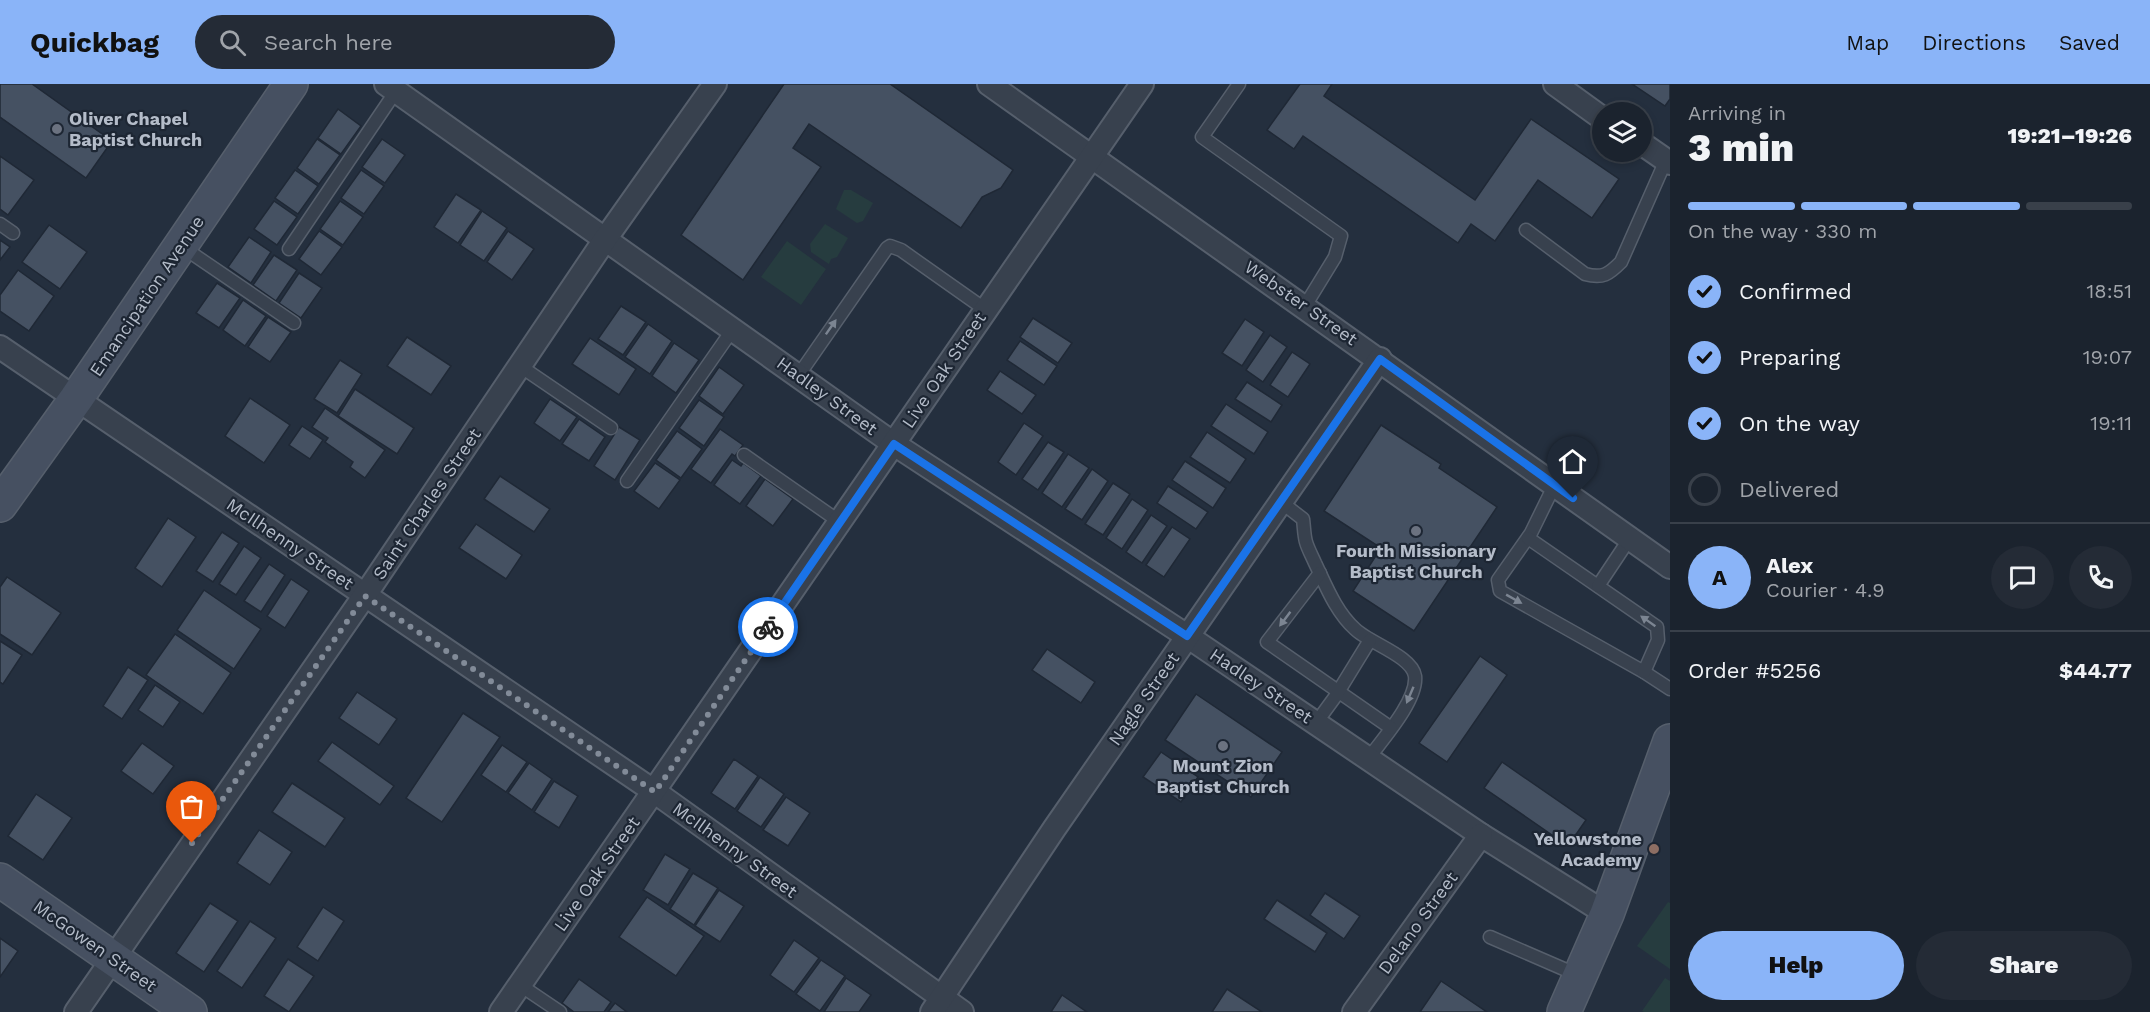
<!DOCTYPE html>
<meta charset="utf-8">
<style>
body{margin:0;font-family:"Work Sans",sans-serif;background:#242b36;color:#f1f3f6;height:100vh;display:flex;flex-direction:column;font-size:22px;white-space:nowrap}
*{box-sizing:border-box;margin:0}
p{font-size:20px;color:#a0a4aa}
.icon{flex:none;width:33px;height:33px;fill:none;stroke:currentColor;stroke-width:2;stroke-linecap:round;stroke-linejoin:round}
.map{position:relative;flex:1;overflow:hidden}
.details{display:flex;flex-direction:column;background:#1b232e;width:480px}
.details>*{flex:none}
.buttons{position:absolute;left:1592px;top:18px;display:grid;gap:12px}
.buttons a{display:grid;place-items:center;width:60px;height:60px;border-radius:50%;background:#1b232e;box-shadow:0 3px 9px #0003,0 0 0 2px #39404a;font-size:30px}
.pin{position:absolute;display:grid;place-items:center;width:51px;height:51px;color:#fff;margin:-62px -26px;border-radius:50% 50% 50% 0;rotate:-45deg;box-shadow:0 0 6px #0007}
.pin .icon{rotate:45deg}
.courier{position:absolute;display:grid;place-items:center;width:60px;height:60px;margin:-30px;border:4px solid #1a73e8;border-radius:50%;background:#fff;color:#222;box-shadow:0 2px 8px #0007}
.head em{font-style:normal;font-weight:800}
.head div{display:flex;flex-direction:column-reverse}
.head{display:flex;align-items:center;justify-content:space-between;height:102px;padding:0 18px}
h1{font-size:39px;font-weight:800;line-height:45px}
.bar{display:grid;grid-template-columns:repeat(4,1fr);gap:9px 6px;align-content:center;height:72px;padding:0 18px}
.bar i{height:8px;border-radius:4px;background:#39404a}
.bar .selected{background:#8ab4f8}
.bar p{grid-column:span 4}
.line{display:flex;align-items:center;gap:15px;padding:0 18px;border-top:2px solid #39404a}
.line div{flex:1}
.round{display:grid;place-items:center;flex:none;width:63px;height:63px;border-radius:32px;background:#242b36}
ol{padding:0 18px;list-style:none}
li{display:flex;align-items:center;gap:18px;height:66px}
li p{margin-inline-start:auto}
li .icon{padding:6px;border-radius:50%;background:#8ab4f8;color:#111;stroke-width:4}
li:last-child{color:#a0a4aa}
li i{width:33px;height:33px;border:3px solid #39404a;border-radius:50%}
.cta{display:flex;gap:12px;margin-top:auto;padding:12px 18px}
.cta a{flex:1;height:69px;border-radius:36px;background:#8ab4f8;color:#111;font-size:24px;font-weight:800;line-height:69px;text-align:center}
.cta a+a{background:#242b36;color:#f1f3f6}
header{display:flex;align-items:center;gap:36px;box-sizing:border-box;height:84px;padding:0 30px;background:#8ab4f8;color:#111}
header strong{font-size:28px}
nav{display:flex;gap:33px;margin-inline-start:auto;font-size:21px}
.search{width:420px;height:54px;background:#242b36;display:flex;align-items:center;gap:15px;box-sizing:border-box;padding:0 21px;border-radius:33px;color:#a0a4aa;font-size:22px}
main{display:flex;flex:1;min-height:0}
.map>svg:first-child{display:block}
</style>
<header>
<strong>Quickbag</strong>
<div class="search"><svg class="icon" aria-label="search" viewBox="0 0 24 24"><circle cx="10" cy="10" r="6"/><path d="M15 15l6 6"/></svg>Search here</div>
<nav><a>Map</a><a>Directions</a><a>Saved</a></nav>
</header>
<main>
<div class="map">
<svg width="1670" height="928" viewBox="0 0 1670 928">
<rect width="100%" height="100%" fill="#242f3e"/>
<!-- green -->
<g fill="#263c3f">
<polygon points="844,106 851,106 873,119 863,137 857,139 836,125"/>
<polygon points="825,140 848,154 837,173 831,175 829,180 811,168 810,160"/>
<polygon points="787,157 826,185 801,221 761,193"/>
<polygon points="1668,818 1670,819 1670,885 1637,862"/>
<polygon points="1665,894 1670,897 1670,928 1644,928 1642,927"/>
</g>
<!-- building -->
<g fill="#455162" stroke="#1f2835" stroke-width="1.5">
<polygon points="0,0 32,0 112,57 86,94 0,33"/>
<polygon points="784,0 890,0 1013,86 1001,104 982,113 961,144 809,40 793,64 821,83 743,196 681,151"/>
<polygon points="1300,0 1332,0 1324,12 1475,116 1531,35 1619,95 1592,134 1538,96 1495,157 1471,140 1458,159 1303,52 1294,65 1267,46"/>
<polygon points="1632,0 1670,0 1670,15 1665,22"/>
<polygon points="338,25 361,42 341,70 318,54"/>
<polygon points="317,55 340,71 319,100 297,84"/>
<polygon points="382,55 405,71 385,99 362,83"/>
<polygon points="0,72 34,96 8,131 0,125"/>
<polygon points="295,86 318,102 298,130 275,114"/>
<polygon points="361,86 384,102 364,130 341,114"/>
<polygon points="456,110 481,126 458,159 434,143"/>
<polygon points="274,117 297,133 277,161 254,145"/>
<polygon points="340,117 363,133 343,161 320,145"/>
<polygon points="482,127 507,144 484,177 460,161"/>
<polygon points="49,141 87,168 60,205 22,178"/>
<polygon points="319,147 342,163 321,191 299,175"/>
<polygon points="508,147 534,165 512,196 487,178"/>
<polygon points="249,153 271,168 251,199 228,183"/>
<polygon points="0,156 10,163 0,176"/>
<polygon points="274,171 297,186 276,217 253,201"/>
<polygon points="18,186 54,212 29,247 0,227 0,211"/>
<polygon points="299,189 322,204 301,234 279,219"/>
<polygon points="217,199 240,214 219,244 196,229"/>
<polygon points="243,216 266,232 245,262 223,246"/>
<polygon points="621,222 646,238 623,271 598,255"/>
<polygon points="268,233 291,248 270,278 248,263"/>
<polygon points="1033,234 1072,259 1058,279 1020,253"/>
<polygon points="1245,235 1264,248 1242,282 1222,269"/>
<polygon points="648,240 672,257 650,290 625,273"/>
<polygon points="1270,251 1287,263 1263,298 1246,286"/>
<polygon points="407,253 451,282 431,311 387,282"/>
<polygon points="590,254 636,285 619,311 572,280"/>
<polygon points="1020,257 1057,282 1044,301 1007,276"/>
<polygon points="674,259 699,276 676,309 652,292"/>
<polygon points="1292,268 1310,280 1288,313 1270,301"/>
<polygon points="340,276 362,290 337,329 314,315"/>
<polygon points="719,283 744,301 723,330 699,312"/>
<polygon points="1000,287 1036,311 1022,330 987,306"/>
<polygon points="1247,298 1282,321 1271,338 1235,315"/>
<polygon points="355,305 414,344 397,370 338,332"/>
<polygon points="250,314 290,341 264,379 225,352"/>
<polygon points="550,315 577,333 560,357 534,339"/>
<polygon points="699,316 724,333 704,362 679,344"/>
<polygon points="1226,320 1268,348 1254,370 1211,342"/>
<polygon points="325,324 385,366 365,394 350,383 353,378 325,358 328,354 312,343"/>
<polygon points="579,335 605,353 589,377 562,360"/>
<polygon points="1024,339 1043,352 1016,391 998,378"/>
<polygon points="1381,341 1441,380 1439,384 1497,423 1414,547 1353,507 1381,464 1324,427"/>
<polygon points="302,342 323,356 310,375 289,361"/>
<polygon points="619,343 640,356 615,396 594,382"/>
<polygon points="720,345 743,361 735,372 732,370 711,399 691,385"/>
<polygon points="677,347 702,365 681,394 656,376"/>
<polygon points="1207,348 1246,375 1230,399 1190,373"/>
<polygon points="1048,358 1064,368 1038,406 1022,395"/>
<polygon points="1068,370 1089,384 1062,423 1042,409"/>
<polygon points="732,376 741,382 743,379 761,392 740,420 714,401"/>
<polygon points="1185,377 1226,404 1213,424 1172,396"/>
<polygon points="655,379 680,396 659,425 634,407"/>
<polygon points="1092,385 1108,397 1082,436 1065,425"/>
<polygon points="500,392 550,425 534,448 484,415"/>
<polygon points="765,395 793,415 773,442 746,422"/>
<polygon points="1113,399 1130,410 1103,451 1085,440"/>
<polygon points="1168,402 1208,428 1196,445 1157,419"/>
<polygon points="1132,415 1148,426 1122,465 1106,454"/>
<polygon points="1151,431 1167,442 1142,479 1126,468"/>
<polygon points="168,434 196,453 162,503 135,484"/>
<polygon points="476,440 522,471 506,495 459,464"/>
<polygon points="1172,443 1190,455 1164,493 1146,481"/>
<polygon points="222,448 239,459 213,498 196,487"/>
<polygon points="244,462 261,474 236,511 219,500"/>
<polygon points="269,480 285,491 261,528 244,517"/>
<polygon points="7,493 61,529 32,571 0,550 0,503"/>
<polygon points="291,495 309,507 285,544 267,532"/>
<polygon points="204,506 261,545 234,585 177,546"/>
<polygon points="175,550 231,589 203,630 146,591"/>
<polygon points="0,557 22,571 3,600 0,598"/>
<polygon points="1047,565 1095,598 1081,619 1032,586"/>
<polygon points="1480,572 1507,591 1447,678 1419,659"/>
<polygon points="128,583 148,596 122,635 103,622"/>
<polygon points="155,601 180,618 163,643 138,626"/>
<polygon points="357,608 397,635 379,661 339,634"/>
<polygon points="1196,610 1282,668 1251,713 1165,656"/>
<polygon points="463,629 500,653 442,738 406,714"/>
<polygon points="332,658 394,702 380,721 318,677"/>
<polygon points="142,659 174,682 153,710 121,687"/>
<polygon points="502,661 527,678 506,708 481,691"/>
<polygon points="1161,668 1198,693 1181,718 1143,693"/>
<polygon points="734,675 758,692 735,725 711,709"/>
<polygon points="1502,678 1586,736 1568,762 1484,704"/>
<polygon points="529,679 552,695 532,726 508,709"/>
<polygon points="760,693 784,710 761,743 737,727"/>
<polygon points="554,697 578,712 559,744 534,728"/>
<polygon points="292,699 345,734 325,763 272,728"/>
<polygon points="36,710 72,734 43,776 8,752"/>
<polygon points="786,713 810,729 788,762 763,746"/>
<polygon points="259,746 292,768 270,801 237,779"/>
<polygon points="665,770 690,785 668,821 643,806"/>
<polygon points="693,789 718,804 694,841 670,825"/>
<polygon points="719,806 744,822 720,858 695,842"/>
<polygon points="1325,809 1360,832 1344,855 1310,831"/>
<polygon points="647,813 704,852 676,892 619,853"/>
<polygon points="1277,816 1327,849 1315,868 1264,835"/>
<polygon points="210,819 238,837 204,888 176,869"/>
<polygon points="323,823 344,837 318,877 297,863"/>
<polygon points="250,837 276,854 242,904 217,887"/>
<polygon points="0,854 18,867 0,893"/>
<polygon points="794,856 819,874 794,908 770,891"/>
<polygon points="288,875 314,892 289,928 264,912"/>
<polygon points="821,876 845,892 820,927 796,910"/>
<polygon points="846,894 871,911 859,928 824,928"/>
<polygon points="579,895 611,918 604,928 574,928 562,919"/>
<polygon points="1441,897 1447,901 1487,928 1420,928"/>
<polygon points="1227,905 1262,928 1212,928"/>
<polygon points="1062,911 1087,928 1051,928"/>
<polygon points="615,919 627,928 608,928"/>
</g>
<g fill="none" stroke-linecap="round" stroke-linejoin="round">
<!-- lane casing -->
<g stroke="#565f6c" stroke-width="15">
<g id="lane">
<polyline points="1239,0 1202,53 1341,152 1335,173 1305,222"/>
<polyline points="0,140 13,149"/>
<path d="M1526,146L1585,190C1603,195 1609,190 1621,178L1666,76"/>
<polyline points="181,162 294,239"/>
<polyline points="289,165 396,7"/>
<polyline points="520,282 611,344"/>
<polyline points="798,292 887,164 890,162 901,166 986,226"/>
<polyline points="744,371 840,438"/>
<polyline points="627,397 733,245"/>
<polyline points="1555,400 1531,449 1498,496 1500,507 1644,588 1670,605"/>
<path d="M1281,418L1303,435C1304,442 1304,451 1306,458C1308,465 1312,472 1315,479C1326,502 1336,528 1355,545C1369,559 1412,572 1415,592C1418,616 1382,656 1368,675"/>
<polyline points="1528,454 1657,543 1658,556 1644,588"/>
<polyline points="1320,489 1267,558 1391,644"/>
<polyline points="1598,502 1630,454"/>
<polyline points="1316,639 1335,613 1370,556"/>
<polyline points="1490,853 1580,892"/>
<polyline points="520,901 560,928"/>
</g>
</g>
<!-- street casing -->
<g stroke="#565f6c" stroke-width="26">
<g id="street">
<polyline points="386,0 894,360 1187,552 1481,751 1607,830"/>
<polyline points="989,0 1670,483"/>
<polyline points="1555,0 1602,34"/>
<polyline points="1641,59 1670,79"/>
<polyline points="0,263 655,708 962,928"/>
<polyline points="76,928 365,511 606,154 715,0"/>
<polyline points="501,928 1142,0"/>
<polyline points="932,928 1054,745 1380,275"/>
<polyline points="1354,928 1481,751"/>
</g>
</g>
<!-- secondary casing -->
<g stroke="#565f6c" stroke-width="36">
<g id="secondary">
<polyline points="0,421 76,315 291,0"/>
<polyline points="0,796 190,928"/>
<polyline points="1564,928 1607,830 1670,657"/>
</g>
</g>
<!-- lane -->
<use href="#lane" stroke="#38414e" stroke-width="12"/>
<!-- street -->
<use href="#street" stroke="#38414e" stroke-width="22"/>
<!-- secondary -->
<use href="#secondary" stroke="#465061" stroke-width="33"/>
</g>
<!-- one-way arrows -->
<defs><path id="oneway-solid" d="M-6-.8H1V-3.2L6.5 0L1 3.2V.8H-6Z" transform="scale(1.5)"/></defs>
<g fill="#7c8592">
<use href="#oneway-solid" transform="translate(831 243) rotate(-55)"/>
<use href="#oneway-solid" transform="translate(1514 515) rotate(29)"/>
<use href="#oneway-solid" transform="translate(1285 535) rotate(127)"/>
<use href="#oneway-solid" transform="translate(1648 537) rotate(-145)"/>
<use href="#oneway-solid" transform="translate(1410 611) rotate(113)"/>
</g>
<g fill="none" stroke-linecap="round" stroke-linejoin="round">
<!-- done -->
<polyline stroke="#828b98" stroke-width="6" stroke-dasharray="0 10.8" points="192,759 365,512 655,708 768,543"/>
<!-- route -->
<polyline stroke="#1a73e8" stroke-width="8" points="768,543 894,360 1187,552 1380,275 1573,414"/>
</g>
<!-- markers -->
<g fill="#6b7280" stroke="#1d2633" stroke-width="2">
<circle cx="57" cy="45" r="6"/>
<circle cx="1416" cy="447" r="6"/>
<circle cx="1223" cy="662" r="6"/>
</g>
<circle fill="#8d6e63" stroke="#1d2633" stroke-width="2" cx="1654" cy="765" r="6"/>
<g text-anchor="middle" stroke-width="4.5" stroke-linejoin="round" paint-order="stroke">
<!-- poi labels -->
<g font-size="18" font-weight="bold" fill="#b4bcc9" stroke="#1d2633">
<text x="69" y="41" text-anchor="start">Oliver Chapel<tspan x="69" dy="21">Baptist Church</tspan></text>
<text x="1416" y="473">Fourth Missionary<tspan x="1416" dy="21">Baptist Church</tspan></text>
<text x="1223" y="688">Mount Zion<tspan x="1223" dy="21">Baptist Church</tspan></text>
<text x="1642" y="761" text-anchor="end">Yellowstone<tspan x="1642" dy="21">Academy</tspan></text>
</g>
<!-- street labels -->
<g font-size="18" fill="#b4bcc9" stroke="#1d2633">
<text transform="translate(147 212) rotate(-56)" y="6">Emancipation Avenue</text>
<text transform="translate(1301 219) rotate(35)" y="6">Webster Street</text>
<text transform="translate(944 286) rotate(-56)" y="6">Live Oak Street</text>
<text transform="translate(827 312) rotate(36)" y="6">Hadley Street</text>
<text transform="translate(427 420) rotate(-56)" y="6">Saint Charles Street</text>
<text transform="translate(290 460) rotate(34)" y="6">McIlhenny Street</text>
<text transform="translate(1261 602) rotate(34)" y="6">Hadley Street</text>
<text transform="translate(1144 615) rotate(-55)" y="6">Nagle Street</text>
<text transform="translate(735 766) rotate(36)" y="6">McIlhenny Street</text>
<text transform="translate(597 790) rotate(-55)" y="6">Live Oak Street</text>
<text transform="translate(1418 839) rotate(-54)" y="6">Delano Street</text>
<text transform="translate(95 862) rotate(35)" y="6">McGowen Street</text>
</g>
</g>
</svg>
<div class="buttons">
<a><svg class="icon" aria-label="layers" viewBox="0 0 24 24"><path d="M12 4l9 5-9 5-9-5zM3 14l9 5 9-5"/></svg></a>
</div>
<div class="pin" style="left:192px;top:759px;background:#ea580c"><svg class="icon" aria-label="bag" viewBox="0 0 24 24"><path d="M5 8h14l-1 12H6zM9 8a3 3 0 0 1 6 0"/></svg></div>
<div class="pin" style="left:1573px;top:414px;background:#1f2937"><svg class="icon" aria-label="home" viewBox="0 0 24 24"><path d="M3 11l9-7 9 7M6 9v11h12V9"/></svg></div>
<div class="courier" style="left:768px;top:543px"><svg class="icon" aria-label="bike" viewBox="0 0 24 24"><circle cx="6" cy="16" r="4"/><circle cx="18" cy="16" r="4"/><path d="M6 16l4-8h5l3 8M10 8l3 8H6M13 5h3"/></svg></div>
</div>
<section class="details">
<div class="head"><div><h1>3 min</h1><p>Arriving in</p></div><em>19:21–19:26</em></div>
<div class="bar"><i class="selected"></i><i class="selected"></i><i class="selected"></i><i></i><p>On the way · 330 m</p></div>
<ol>
<li><svg class="icon" aria-label="check" viewBox="0 0 24 24"><path d="M5 12l5 5 9-10"/></svg>Confirmed<p>18:51</p></li>
<li><svg class="icon" aria-label="check" viewBox="0 0 24 24"><path d="M5 12l5 5 9-10"/></svg>Preparing<p>19:07</p></li>
<li><svg class="icon" aria-label="check" viewBox="0 0 24 24"><path d="M5 12l5 5 9-10"/></svg>On the way<p>19:11</p></li>
<li><i></i>Delivered</li>
</ol>
<div class="line" style="height:108px"><b class="round" style="background:#8ab4f8;color:#111">A</b><div><b>Alex</b><p>Courier · 4.9</p></div><a class="round"><svg class="icon" aria-label="chat" viewBox="0 0 24 24"><path d="M4 5h16v11H9l-5 4z"/></svg></a><a class="round"><svg class="icon" aria-label="phone" viewBox="0 0 24 24"><path d="M5 4h4l2 5-3 2q2 4 5 5l2-3 5 2v4C11 20 4 13 5 4z"/></svg></a></div>
<div class="line" style="height:78px"><div>Order #5256</div><b>$44.77</b></div>
<div class="cta"><a>Help</a><a>Share</a></div>
</section>
</main>
